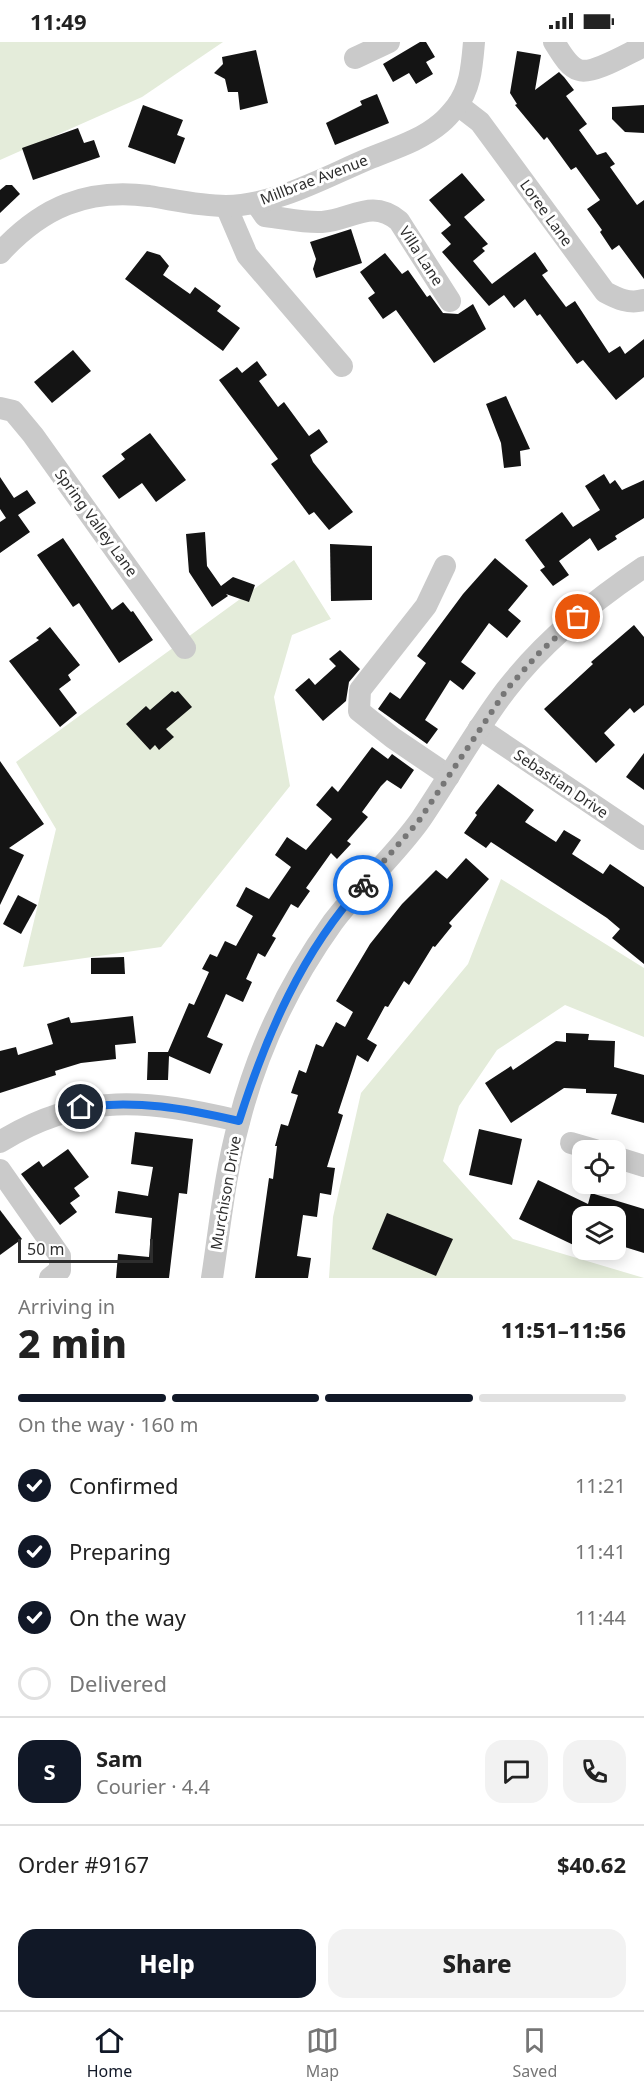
<!DOCTYPE html>
<meta charset="utf-8">
<style>
body{margin:0;font-family:"Noto Sans",sans-serif;background:#f2f2f2;color:#222;height:100vh;display:flex;flex-direction:column;font-size:22px;white-space:nowrap}
*{box-sizing:border-box;margin:0}
p{font-size:20px;color:#767676}
.icon{flex:none;width:33px;height:33px;fill:none;stroke:currentColor;stroke-width:2;stroke-linecap:round;stroke-linejoin:round}
.map{position:relative;height:1236px;overflow:hidden}
.drawer{display:flex;flex-direction:column;background:#fff;flex:1}
.drawer>*{flex:none}
.tools{position:absolute;left:572px;top:1098px;display:grid;gap:12px}
.tools a{display:grid;place-items:center;width:54px;height:54px;border-radius:12px;background:#fff;box-shadow:0 3px 15px #0003;font-size:30px}
.scale{position:absolute;left:18px;bottom:15px;width:135px;box-sizing:border-box;padding-left:6px;border:3px solid #2d2d2d;border-top:0;font-size:16px;line-height:21px;white-space:nowrap;color:#2d2d2d;-webkit-text-stroke:4px #fff;paint-order:stroke}
.pin{position:absolute;display:grid;place-items:center;width:51px;height:51px;color:#fff;margin:-26px;border:3px solid #fff;border-radius:50%;box-shadow:0 2px 6px #0007}
.courier{position:absolute;display:grid;place-items:center;width:60px;height:60px;margin:-30px;border:4px solid #1a73e8;border-radius:50%;background:#fff;color:#222;box-shadow:0 2px 8px #0007}
.headline em{font-style:normal;font-weight:800}
.headline div{display:flex;flex-direction:column-reverse}
.headline{display:flex;align-items:center;justify-content:space-between;height:102px;padding:0 18px}
h1{font-size:39px;font-weight:800;line-height:45px}
.bar{display:grid;grid-template-columns:repeat(4,1fr);gap:9px 6px;align-content:center;height:72px;padding:0 18px}
.bar i{height:8px;border-radius:4px;background:#e0e0e0}
.bar .current{background:#111827}
.bar p{grid-column:span 4}
.line{display:flex;align-items:center;gap:15px;padding:0 18px;border-top:2px solid #e0e0e0}
.line div{flex:1}
.round{display:grid;place-items:center;flex:none;width:63px;height:63px;border-radius:18px;background:#f2f2f2}
ol{padding:0 18px;list-style:none}
li{display:flex;align-items:center;gap:18px;height:66px}
li p{margin-inline-start:auto}
li .icon{padding:6px;border-radius:50%;background:#111827;color:#fff;stroke-width:4}
li:last-child{color:#767676}
li i{width:33px;height:33px;border:3px solid #e0e0e0;border-radius:50%}
.action{display:flex;gap:12px;margin-top:auto;padding:12px 18px}
.action a{flex:1;height:69px;border-radius:18px;background:#111827;color:#fff;font-size:24px;font-weight:800;line-height:69px;text-align:center}
.action a+a{background:#f2f2f2;color:#222}
.status{display:flex;justify-content:space-between;align-items:center;height:42px;padding:0 30px;background:#fff;direction:ltr}
.status svg{height:16px;fill:currentColor}
.tab-bar{display:flex;justify-content:space-around;align-items:center;height:84px;border-top:2px solid #e0e0e0;background:#fff;font-size:16px;color:#767676}
.tab-bar a{display:grid;justify-items:center;gap:3px}
.tab-bar .current{color:#111827}
.map>svg:first-child{display:block}
</style>
<div class="status"><b>11:49</b><svg viewBox="0 0 49 12"><path d="M0 12V9h3v3zM5 12V6h3v6zM10 12V3h3v9zM15 12V0h3v12zM26 1h20v11H26zM47 4h2v5h-2z"/></svg></div>
<div class="map">
<svg width="644" height="1236" viewBox="0 0 644 1236">
<rect width="100%" height="100%" fill="#fff"/>
<!-- green -->
<g fill="#e4ecda">
<polygon points="0,0 223,0 142,55 0,118"/>
<polygon points="294,518 331,577 292,593 274,655 290,744 161,905 23,925 56,787 16,720"/>
<polygon points="501,837 644,926 644,995 565,963 497,1008 459,1064 443,1119 513,1197 644,1236 329,1236 333,1175 361,1051 468,922"/>
</g>
<!-- building -->
<g fill="#141414">
<polygon points="420,0 426,0 435,15 426,20 433,32 416,42 409,31 393,40 383,22"/>
<polygon points="256,8 268,61 240,68 238,50 228,50 225,37 214,31 223,22 222,15"/>
<polygon points="517,9 541,13 535,48 559,30 564,35 574,48 566,54 587,82 579,88 597,113 606,110 615,122 610,125 637,163 644,158 644,237 619,203 612,208 600,190 602,188 587,167 600,158 576,125 571,128 547,95 544,98 515,63 517,62 510,51"/>
<polygon points="377,52 389,81 335,103 326,81 362,63 360,59"/>
<polygon points="143,63 183,78 177,93 185,96 175,122 128,105"/>
<polygon points="644,63 644,91 625,90 612,77 612,65"/>
<polygon points="78,86 84,101 94,98 100,115 33,138 22,106"/>
<polygon points="462,131 485,158 464,175 488,202 482,206 485,209 473,219 492,242 535,210 548,229 542,233 566,265 575,259 609,311 620,304 625,312 644,297 644,335 616,358 583,318 577,322 540,272 537,274 525,257 514,266 504,253 489,264 442,210 451,202 441,191 451,183 429,158"/>
<polygon points="6,143 12,143 20,152 0,171 0,148"/>
<polygon points="351,187 362,221 316,236 313,227 316,217 310,200"/>
<polygon points="147,209 160,213 169,224 163,233 190,252 195,245 221,264 217,269 240,286 223,309 125,237"/>
<polygon points="385,211 402,232 408,228 427,255 430,253 443,271 458,272 473,262 486,287 434,321 396,268 383,277 368,256 375,251 360,230"/>
<polygon points="73,308 91,329 52,361 34,340"/>
<polygon points="257,319 267,333 259,339 278,365 284,360 309,394 319,387 328,400 310,413 313,420 353,470 329,488 314,470 309,473 271,422 278,417 219,338 237,325 242,331"/>
<polygon points="506,354 530,407 520,409 521,424 504,426 501,401 486,362"/>
<polygon points="150,391 186,438 156,460 142,441 119,457 102,434 125,417 121,412"/>
<polygon points="604,432 610,442 615,438 622,448 644,438 644,476 615,494 617,497 598,509 590,496 559,519 569,533 553,544 540,528 545,525 525,498 562,470 573,485 600,468 585,444"/>
<polygon points="0,435 14,456 27,448 36,461 18,473 30,490 0,511 0,480 6,476 0,467"/>
<polygon points="205,490 207,524 221,544 233,535 255,543 249,560 226,552 228,554 212,565 189,530 186,492"/>
<polygon points="63,496 112,568 123,560 131,570 133,569 153,598 119,621 79,561 73,565 37,513"/>
<polygon points="330,502 372,504 372,558 331,559"/>
<polygon points="495,516 528,544 508,568 521,579 507,596 489,581 461,620 476,631 463,648 450,638 425,678 438,687 427,702 378,667 390,650 400,657 426,621 417,614 463,552"/>
<polygon points="634,583 644,595 644,663 634,671 630,666 604,691 615,703 596,721 544,667 593,622 591,620"/>
<polygon points="50,585 80,623 68,633 71,638 59,647 77,671 60,685 9,619 39,598 36,596"/>
<polygon points="340,608 360,627 349,640 346,659 323,679 295,648 309,636 315,643 336,624 329,617"/>
<polygon points="172,649 175,651 178,649 192,665 166,687 174,695 159,708 155,703 150,708 126,682 146,664 150,668"/>
<polygon points="372,705 388,717 392,712 414,728 401,747 387,738 381,744 362,770 368,775 347,799 351,802 337,817 331,811 306,846 310,849 298,866 291,862 272,894 276,896 265,915 258,911 246,937 252,940 243,960 226,952 207,995 223,1002 210,1032 169,1014 168,1038 147,1038 148,1010 168,1010 189,961 194,963 209,930 202,927 210,912 217,915 225,899 236,904 253,874 236,864 246,845 269,857 291,825 275,813 287,795 306,808 332,777 316,763 332,744 338,750"/>
<polygon points="644,711 644,748 626,735"/>
<polygon points="0,719 44,782 9,806 24,813 0,863"/>
<polygon points="498,742 534,768 525,780 556,800 564,788 581,798 572,812 603,832 610,822 644,845 644,922 612,896 620,887 607,876 491,800 486,806 464,791 477,773 475,771"/>
<polygon points="466,816 489,837 449,881 452,884 435,905 433,904 409,943 404,939 388,965 385,964 367,997 377,1003 368,1020 357,1013 338,1071 343,1073 327,1125 335,1126 331,1153 320,1151 317,1175 303,1173 297,1214 311,1216 308,1236 255,1236 269,1136 273,1137 277,1104 275,1104 281,1082 288,1084 298,1053 291,1051 299,1028 306,1031 316,1002 323,1005 336,980 345,985 353,970 336,959 370,902 402,862 436,828 447,837"/>
<polygon points="18,853 37,863 21,892 3,882"/>
<polygon points="124,915 125,932 91,932 91,916"/>
<polygon points="133,974 136,1001 115,1003 116,1017 81,1021 55,1029 56,1033 0,1051 0,1009 16,1005 18,1013 53,1002 47,982 69,975 71,981"/>
<polygon points="566,991 589,992 588,998 615,999 614,1025 644,1033 644,1081 611,1072 617,1052 586,1051 586,1047 564,1046 511,1081 485,1041 511,1024 513,1028 556,999 566,1000"/>
<polygon points="479,1087 522,1097 512,1143 469,1133"/>
<polygon points="135,1090 193,1097 187,1152 179,1151 169,1236 116,1236 118,1212 149,1215 152,1176 115,1171 118,1149 148,1154 153,1125 131,1122"/>
<polygon points="68,1107 89,1135 74,1146 80,1154 70,1161 77,1170 60,1183 21,1132 39,1119 43,1125"/>
<polygon points="538,1138 588,1162 591,1151 644,1167 644,1211 615,1202 615,1174 582,1174 582,1207 519,1177"/>
<polygon points="0,1168 22,1197 0,1213"/>
<polygon points="387,1171 453,1197 436,1234 372,1207"/>
</g>
<g fill="none" stroke-linecap="round" stroke-linejoin="round">
<!-- minor -->
<g stroke="#cacaca" stroke-width="22">
<path d="M554,0C560,9 568,25 579,28C593,33 630,10 644,4"/>
<polyline points="355,16 389,0"/>
<path d="M458,63L480,80L605,250C618,257 629,262 644,258"/>
<path d="M256,161L265,174C284,176 303,181 322,180C352,178 371,156 399,179L450,259"/>
<polyline points="226,164 247,213 342,324"/>
<path d="M0,211C42,165 87,146 149,154C175,158 200,164 226,164C276,163 323,136 368,117C392,107 420,99 441,81C446,77 452,70 456,65C471,46 472,22 474,0"/>
<polyline points="0,366 13,369 33,393 185,606"/>
<polyline points="445,524 426,564 360,648 359,669 393,696 449,734"/>
<polyline points="479,686 644,797"/>
<path d="M0,1100C81,1049 150,1058 239,1079"/>
<polyline points="571,1101 595,1108"/>
<polyline points="615,1115 644,1124"/>
<polyline points="0,1128 60,1214 60,1228 50,1236"/>
<path d="M212,1236C220,1184 225,1131 239,1080C257,1009 290,940 333,880C360,844 395,814 421,777C450,734 475,689 506,648C543,600 593,559 644,525"/>
</g>
</g>
<g fill="none" stroke-linecap="round" stroke-linejoin="round">
<!-- done -->
<polyline stroke="#767676" stroke-width="6" stroke-dasharray="0 10.8" points="363,843 418,780 507,647 540,610 578,575"/>
<!-- route -->
<path stroke="#1a73e8" stroke-width="8" d="M81,1065C139,1058 183,1066 239,1079C266,994 302,909 363,843"/>
</g>
<g text-anchor="middle" stroke-width="6" stroke-linejoin="round" paint-order="stroke">
<!-- street labels -->
<g font-size="15" fill="#2d2d2d" stroke="#fff">
<text transform="translate(314 138) rotate(-21)" y="5">Millbrae Avenue</text>
<text transform="translate(546 171) rotate(54)" y="5">Loree Lane</text>
<text transform="translate(421 214) rotate(57)" y="5">Villa Lane</text>
<text transform="translate(96 481) rotate(54)" y="5">Spring Valley Lane</text>
<text transform="translate(561 742) rotate(34)" y="5">Sebastian Drive</text>
<text transform="translate(226 1151) rotate(-80)" y="5">Murchison Drive</text>
</g>
</g>
</svg>
<div class="tools">
<a><svg class="icon" aria-label="locate" viewBox="0 0 24 24"><circle cx="12" cy="12" r="6"/><path d="M12 2v4M12 18v4M2 12h4M18 12h4"/></svg></a>
<a><svg class="icon" aria-label="layers" viewBox="0 0 24 24"><path d="M12 4l9 5-9 5-9-5zM3 14l9 5 9-5"/></svg></a>
</div>
<div class="scale">50 m</div>
<div class="pin" style="left:578px;top:575px;background:#ea580c"><svg class="icon" aria-label="bag" viewBox="0 0 24 24"><path d="M5 8h14l-1 12H6zM9 8a3 3 0 0 1 6 0"/></svg></div>
<div class="pin" style="left:81px;top:1065px;background:#1f2937"><svg class="icon" aria-label="home" viewBox="0 0 24 24"><path d="M3 11l9-7 9 7M6 9v11h12V9"/></svg></div>
<div class="courier" style="left:363px;top:843px"><svg class="icon" aria-label="bike" viewBox="0 0 24 24"><circle cx="6" cy="16" r="4"/><circle cx="18" cy="16" r="4"/><path d="M6 16l4-8h5l3 8M10 8l3 8H6M13 5h3"/></svg></div>
</div>
<section class="drawer">
<div class="headline"><div><h1>2 min</h1><p>Arriving in</p></div><em>11:51–11:56</em></div>
<div class="bar"><i class="current"></i><i class="current"></i><i class="current"></i><i></i><p>On the way · 160 m</p></div>
<ol>
<li><svg class="icon" aria-label="check" viewBox="0 0 24 24"><path d="M5 12l5 5 9-10"/></svg>Confirmed<p>11:21</p></li>
<li><svg class="icon" aria-label="check" viewBox="0 0 24 24"><path d="M5 12l5 5 9-10"/></svg>Preparing<p>11:41</p></li>
<li><svg class="icon" aria-label="check" viewBox="0 0 24 24"><path d="M5 12l5 5 9-10"/></svg>On the way<p>11:44</p></li>
<li><i></i>Delivered</li>
</ol>
<div class="line" style="height:108px"><b class="round" style="background:#111827;color:#fff">S</b><div><b>Sam</b><p>Courier · 4.4</p></div><a class="round"><svg class="icon" aria-label="chat" viewBox="0 0 24 24"><path d="M4 5h16v11H9l-5 4z"/></svg></a><a class="round"><svg class="icon" aria-label="phone" viewBox="0 0 24 24"><path d="M5 4h4l2 5-3 2q2 4 5 5l2-3 5 2v4C11 20 4 13 5 4z"/></svg></a></div>
<div class="line" style="height:78px"><div>Order #9167</div><b>$40.62</b></div>
<div class="action"><a>Help</a><a>Share</a></div>
</section>
<nav class="tab-bar">
<a class="current"><svg class="icon" aria-label="home" viewBox="0 0 24 24"><path d="M3 11l9-7 9 7M6 9v11h12V9"/></svg>Home</a>
<a><svg class="icon" aria-label="map" viewBox="0 0 24 24"><path d="M3 6l6-2 6 2 6-2v14l-6 2-6-2-6 2zM9 4v14M15 6v14"/></svg>Map</a>
<a><svg class="icon" aria-label="saved" viewBox="0 0 24 24"><path d="M7 4h10v16l-5-4-5 4z"/></svg>Saved</a>
</nav>
